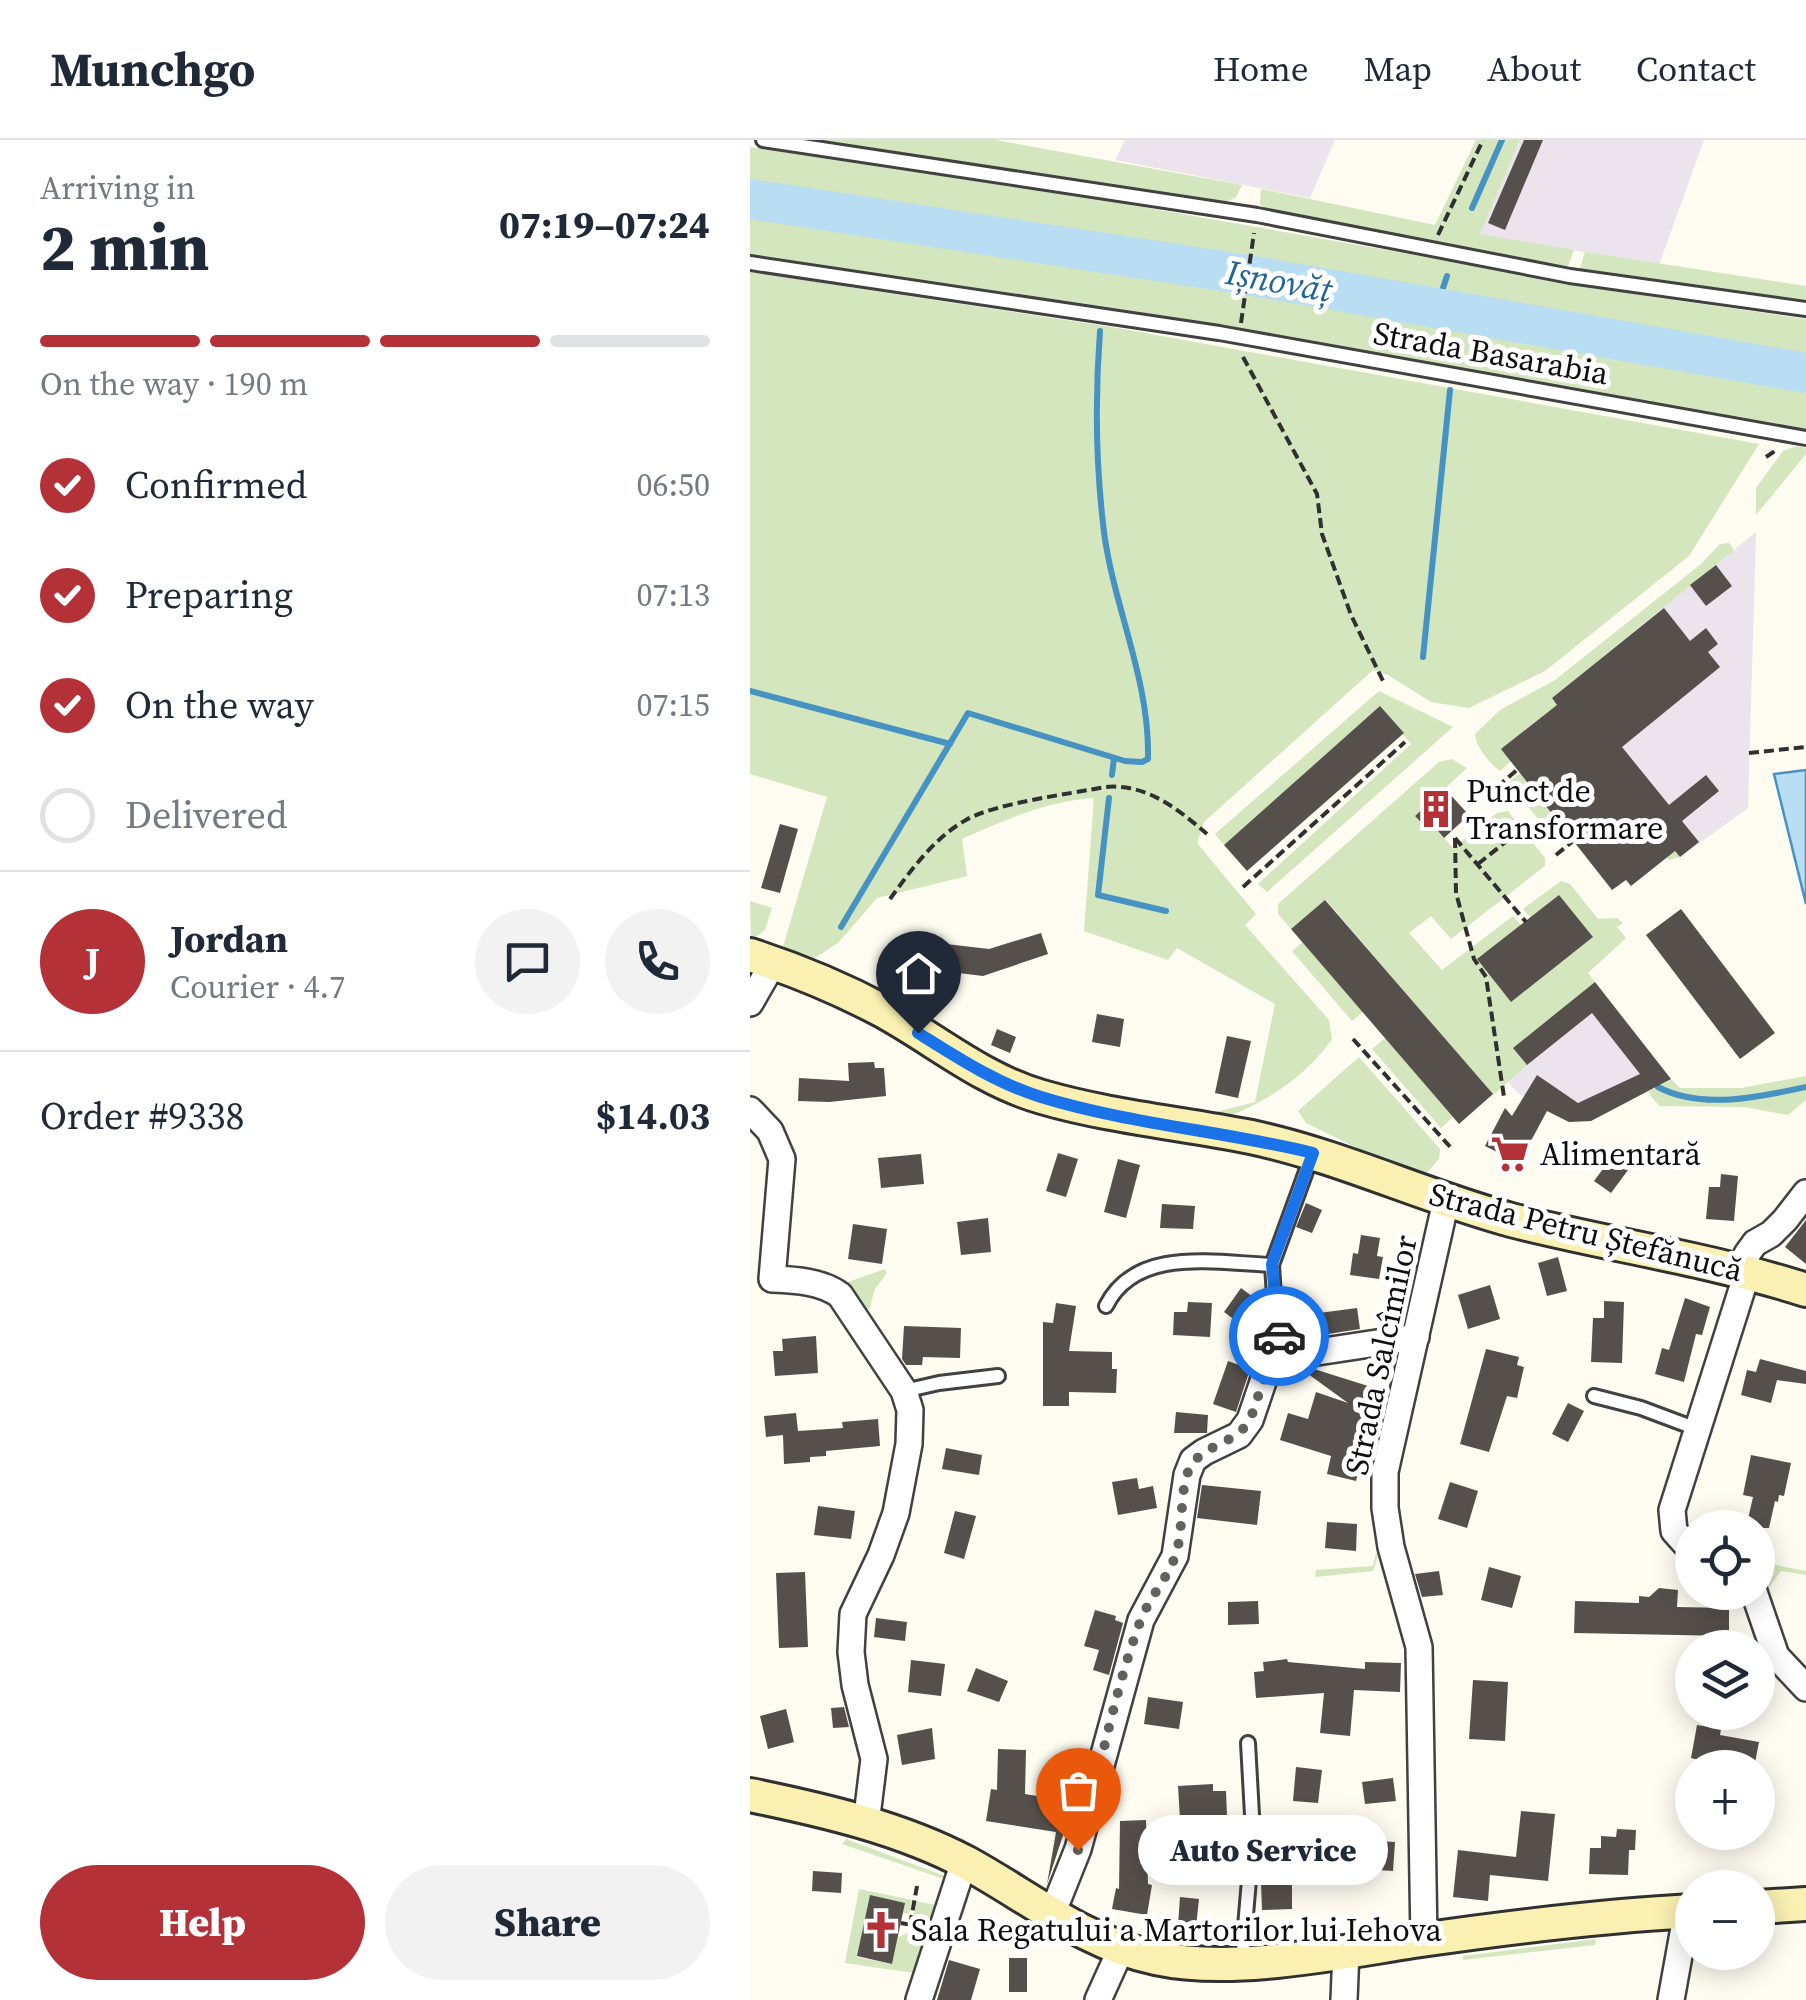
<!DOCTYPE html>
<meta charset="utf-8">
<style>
body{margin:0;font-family:"Source Serif 4",serif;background:#f2f2f3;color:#1f2937;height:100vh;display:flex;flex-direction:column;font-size:38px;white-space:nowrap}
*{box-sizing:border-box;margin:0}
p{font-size:32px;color:#747a83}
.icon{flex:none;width:55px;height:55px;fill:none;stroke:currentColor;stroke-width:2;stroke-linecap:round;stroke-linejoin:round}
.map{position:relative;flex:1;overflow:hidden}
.panel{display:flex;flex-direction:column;background:#fff;width:750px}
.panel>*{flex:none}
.controls{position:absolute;left:925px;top:1370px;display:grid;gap:20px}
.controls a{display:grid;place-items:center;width:100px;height:100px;border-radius:50%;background:#fff;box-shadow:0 5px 25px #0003;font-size:50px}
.pin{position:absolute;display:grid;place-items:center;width:85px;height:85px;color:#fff;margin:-102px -42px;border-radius:50% 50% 50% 0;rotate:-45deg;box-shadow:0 0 10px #0007}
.pin .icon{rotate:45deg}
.courier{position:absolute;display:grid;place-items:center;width:100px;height:100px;margin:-50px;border:8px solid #1a73e8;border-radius:50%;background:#fff;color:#222;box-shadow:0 2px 12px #0007}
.bubble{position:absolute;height:70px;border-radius:35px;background:#fff;box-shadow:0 5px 25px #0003;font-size:32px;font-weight:800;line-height:70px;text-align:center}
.overview em{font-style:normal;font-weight:800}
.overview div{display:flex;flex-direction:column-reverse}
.overview{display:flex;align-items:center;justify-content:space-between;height:170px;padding:0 40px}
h1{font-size:65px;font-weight:800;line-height:75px}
.bar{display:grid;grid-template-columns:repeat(4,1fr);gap:15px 10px;align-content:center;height:120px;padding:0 40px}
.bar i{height:12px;border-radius:8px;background:#e0e1e3}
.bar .active{background:#b43138}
.bar p{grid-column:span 4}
.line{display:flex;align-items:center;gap:25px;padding:0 40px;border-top:2px solid #e0e1e3}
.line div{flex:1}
.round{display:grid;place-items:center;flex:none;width:105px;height:105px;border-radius:52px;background:#f2f2f3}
ol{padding:0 40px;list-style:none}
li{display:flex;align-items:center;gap:30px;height:110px}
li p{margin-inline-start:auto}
li .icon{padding:10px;border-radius:50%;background:#b43138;color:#fff;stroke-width:4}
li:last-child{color:#747a83}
li i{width:55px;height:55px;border:5px solid #e0e1e3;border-radius:50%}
.cta{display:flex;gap:20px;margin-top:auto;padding:20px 40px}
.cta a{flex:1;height:115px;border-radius:60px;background:#b43138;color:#fff;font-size:40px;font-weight:800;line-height:115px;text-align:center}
.cta a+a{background:#f2f2f3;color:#1f2937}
header{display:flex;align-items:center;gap:60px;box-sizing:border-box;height:140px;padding:0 50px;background:#fff;border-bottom:2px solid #e0e1e3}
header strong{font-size:48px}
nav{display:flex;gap:55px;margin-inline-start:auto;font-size:35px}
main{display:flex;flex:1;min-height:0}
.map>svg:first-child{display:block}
</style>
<header>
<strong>Munchgo</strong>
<nav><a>Home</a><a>Map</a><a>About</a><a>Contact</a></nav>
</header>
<main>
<section class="panel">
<div class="overview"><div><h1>2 min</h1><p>Arriving in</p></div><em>07:19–07:24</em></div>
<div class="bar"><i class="active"></i><i class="active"></i><i class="active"></i><i></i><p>On the way · 190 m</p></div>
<ol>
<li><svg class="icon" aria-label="check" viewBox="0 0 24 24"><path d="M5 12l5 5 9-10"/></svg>Confirmed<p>06:50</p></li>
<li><svg class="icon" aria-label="check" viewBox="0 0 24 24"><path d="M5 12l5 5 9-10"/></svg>Preparing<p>07:13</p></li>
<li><svg class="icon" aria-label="check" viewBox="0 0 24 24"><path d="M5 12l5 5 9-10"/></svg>On the way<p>07:15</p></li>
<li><i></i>Delivered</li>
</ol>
<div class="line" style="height:180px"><b class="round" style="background:#b43138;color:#fff">J</b><div><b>Jordan</b><p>Courier · 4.7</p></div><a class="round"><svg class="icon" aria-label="chat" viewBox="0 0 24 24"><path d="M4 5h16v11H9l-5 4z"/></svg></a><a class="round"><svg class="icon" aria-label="phone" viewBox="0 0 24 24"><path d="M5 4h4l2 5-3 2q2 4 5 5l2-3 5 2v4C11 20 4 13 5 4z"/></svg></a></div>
<div class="line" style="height:130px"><div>Order #9338</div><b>$14.03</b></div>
<div class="cta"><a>Help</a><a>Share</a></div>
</section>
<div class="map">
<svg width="1056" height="1860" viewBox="0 0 1056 1860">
<rect width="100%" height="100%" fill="#fefbf1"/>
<!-- industrial -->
<g fill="#ebe4ec">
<polygon points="375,0 585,0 560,58 365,20"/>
<polygon points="770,0 954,0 909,125 729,94"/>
<polygon points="1006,392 998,668 930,717 802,558"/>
<polygon points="845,842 921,939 841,981 819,982 768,953 758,942 776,925 763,908"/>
</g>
<!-- green -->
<g fill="#d3e6bd">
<polygon points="70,0 246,0 492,45 486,57 476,62"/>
<polygon points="726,0 770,0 730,94 824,110 817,129 519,72 510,64 511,49 685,85"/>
<polygon points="0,7 290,49 903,157 1056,179 1056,293 733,232 379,170 0,115"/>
<polygon points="835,112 1056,146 1056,163 829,131"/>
<path d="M0,132L362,187L1009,304L939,416L795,531L719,568L681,562L638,535L623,530L454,682L447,703L506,774L495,785L579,880L582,899C554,939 514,963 470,980L458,974L505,962L525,864L427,808L418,820L334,791L344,658C297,661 255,680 212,699L217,736L127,758L88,803L63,819L32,810L77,657L0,634Z"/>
<polygon points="1047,306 1056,308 1056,314 1006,375 1006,348 1033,311"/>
<path d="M979,403L984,410L802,558L930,717L919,720L890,683L752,609L761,621L750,631C739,623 726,607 725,594L750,570L805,540L951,424L970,404Z"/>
<polygon points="629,551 703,587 517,752 508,744 661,604 630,567 474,705 465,694"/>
<polygon points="702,619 717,628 665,676 677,690 683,685 703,708 747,673 758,671 795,718 795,726 701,799 681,776 659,793 692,830 763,776 771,785 728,820 761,861 842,798 809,756 781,778 773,769 811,741 820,744 848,779 867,778 873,783 867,787 876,798 838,833 845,842 764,909 777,925 743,955 576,760 541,789 528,774 528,764 689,622"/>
<polygon points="770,633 817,693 806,702 759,642"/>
<polygon points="0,761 22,768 15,790 1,801"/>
<polygon points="553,802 613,872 602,881 542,811"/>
<polygon points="635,898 703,977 691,988 622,909"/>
<polygon points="609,917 690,1009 689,1019 675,1035 644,1026 556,983 548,971"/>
<polygon points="1056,936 1056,960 1038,975 994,967 909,966 898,952 921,939 930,948 991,948"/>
<polygon points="135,1129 137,1133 125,1149 119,1170 111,1169 95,1143"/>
<polygon points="626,1413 629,1413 623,1431 565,1437 566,1430 623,1426"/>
<polygon points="1016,1423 1056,1431 1056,1435 1031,1431 1020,1446 1016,1462 1008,1441 1008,1427"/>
<polygon points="96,1699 197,1737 197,1740 92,1704"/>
<polygon points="109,1749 162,1760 159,1774 153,1773 154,1763 120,1756 107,1817 142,1824 148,1797 160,1792 161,1787 183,1791 171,1834 95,1823"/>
<polygon points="166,1761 190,1766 184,1785 163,1782"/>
<polygon points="846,1799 845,1805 713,1820 713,1816"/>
</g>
<!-- water -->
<polygon fill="#b9ddf2" stroke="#4692c3" stroke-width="2.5" points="1056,630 1056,764 1024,634"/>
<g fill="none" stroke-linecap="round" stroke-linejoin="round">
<!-- stream -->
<g stroke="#4692c3" stroke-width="6">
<polyline points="722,68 752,0"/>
<polyline points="686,169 697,136"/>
<polyline points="673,517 700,250"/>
<polyline points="0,551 200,604"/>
<polyline points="362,635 364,618"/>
<polyline points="359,658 348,755 416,771"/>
<path d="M91,787L218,573L375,621L392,622L398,619C400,540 364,468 354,392C346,327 345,256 350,191"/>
<path d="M908,947C951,970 1010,957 1056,947"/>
</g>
<!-- river -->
<polyline stroke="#b9ddf2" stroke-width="40" points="0,59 498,135 1056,233"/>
</g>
<!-- building -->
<g fill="#56504c">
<polygon points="774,0 793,0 755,90 738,83"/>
<polygon points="966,425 982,446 956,466 940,445"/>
<polygon points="914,468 940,501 956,488 968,504 958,512 970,527 872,607 919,665 956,635 969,651 932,681 949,702 930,717 925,711 881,746 876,740 862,750 751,609 807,565 802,558"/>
<polygon points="630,566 654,593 497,731 474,705"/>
<polygon points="695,649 719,675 694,698 683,685 678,690 665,676"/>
<polygon points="30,684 48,689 30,753 11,748"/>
<polygon points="809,755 843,797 761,862 727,819"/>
<polygon points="575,760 743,954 709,984 541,789"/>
<polygon points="931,769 1025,893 990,919 896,795"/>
<polygon points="291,793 298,814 233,836 176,829 179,802 239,809"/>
<polygon points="845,842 921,939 841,981 819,982 797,971 769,1023 735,1006 755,968 762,976 787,935 828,963 890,934 842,873 777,925 763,908"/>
<polygon points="347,874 374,879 370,907 342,902"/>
<polygon points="247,889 266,897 260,913 241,905"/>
<polygon points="477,896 501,901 488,958 465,953"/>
<polygon points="124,922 125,928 134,928 136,956 79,962 48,961 49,938 99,941 98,923"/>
<polygon points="867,1010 884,1022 861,1053 844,1041"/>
<polygon points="308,1013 328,1019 316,1057 296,1051"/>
<polygon points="171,1014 174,1044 131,1048 128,1018"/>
<polygon points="368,1019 390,1025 376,1078 354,1072"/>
<polygon points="971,1034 988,1036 984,1081 956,1079 959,1047 970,1047"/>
<polygon points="556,1063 572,1070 562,1093 546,1087"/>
<polygon points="412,1064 445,1066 443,1089 410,1088"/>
<polygon points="238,1078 241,1112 211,1115 207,1082"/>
<polygon points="1056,1080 1056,1124 1035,1107"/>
<polygon points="103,1084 137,1089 132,1124 98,1119"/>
<polygon points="611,1095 630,1098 627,1116 633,1117 629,1139 600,1135 603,1113 608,1114"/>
<polygon points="808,1117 817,1151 797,1156 788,1123"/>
<polygon points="740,1145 750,1179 718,1189 708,1155"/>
<polygon points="491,1148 515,1166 515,1172 501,1192 474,1172"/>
<polygon points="935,1158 960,1167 952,1195 946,1194 934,1242 905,1234 912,1208 919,1210"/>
<polygon points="854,1161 874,1162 872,1223 841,1222 843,1178 854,1178"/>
<polygon points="438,1162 462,1163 460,1197 423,1195 424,1172 437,1172"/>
<polygon points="306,1163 326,1166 319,1211 362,1212 362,1229 367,1229 366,1253 319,1252 319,1266 293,1266 293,1182 303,1183"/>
<polygon points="607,1168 610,1189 572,1195 569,1173"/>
<polygon points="154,1186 211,1188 210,1218 173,1217 172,1225 156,1225 152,1219"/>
<polygon points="66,1196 68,1233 25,1236 23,1211 33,1211 32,1199"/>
<polygon points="736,1209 769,1217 767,1225 774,1227 767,1258 757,1256 739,1312 710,1304"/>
<polygon points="1010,1219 1056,1231 1056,1244 1027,1240 1021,1263 991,1255 997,1230 1006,1232"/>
<polygon points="478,1221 500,1229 486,1272 463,1264"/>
<polygon points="564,1229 634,1251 622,1287 619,1286 606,1341 577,1334 581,1316 530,1300 538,1273 558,1279 566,1252 598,1263 554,1231"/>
<polygon points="818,1263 834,1271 818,1302 802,1294"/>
<polygon points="426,1272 458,1275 457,1293 424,1293"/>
<polygon points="46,1273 48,1291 93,1288 92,1282 128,1279 130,1306 76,1311 76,1316 60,1317 60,1322 34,1324 33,1295 16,1297 14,1276"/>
<polygon points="196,1308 232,1315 229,1335 192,1329"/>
<polygon points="1001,1315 1041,1323 1034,1356 1029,1355 1028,1362 1025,1361 1019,1388 996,1388 1003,1357 993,1355"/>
<polygon points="387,1338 389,1349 403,1346 407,1368 368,1375 362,1342"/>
<polygon points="700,1342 728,1351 717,1388 688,1379"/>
<polygon points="452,1345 511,1351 507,1385 447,1378"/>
<polygon points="68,1366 105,1371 101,1399 64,1395"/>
<polygon points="205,1371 226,1376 214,1419 194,1413"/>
<polygon points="577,1382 607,1384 606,1411 575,1408"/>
<polygon points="739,1427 771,1436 762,1468 731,1460"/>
<polygon points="689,1431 693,1455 672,1457 665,1434"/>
<polygon points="55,1432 58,1507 29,1508 26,1433"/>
<polygon points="909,1448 928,1450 927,1467 979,1468 979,1496 824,1493 825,1461 889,1463 889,1456 899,1457"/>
<polygon points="508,1461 509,1484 478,1485 478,1462"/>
<polygon points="345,1470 366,1476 365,1480 373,1483 359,1535 343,1530 349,1510 334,1506"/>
<polygon points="126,1478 157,1482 155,1501 124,1497"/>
<polygon points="537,1519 538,1522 615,1529 615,1522 651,1523 650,1552 604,1550 600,1596 570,1593 574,1553 506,1558 504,1532 514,1531 513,1522"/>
<polygon points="161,1520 195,1524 191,1556 158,1552"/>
<polygon points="226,1528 258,1541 249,1562 217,1551"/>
<polygon points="723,1540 758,1542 755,1601 719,1599"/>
<polygon points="398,1557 433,1562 429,1589 394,1584"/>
<polygon points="94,1567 99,1587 83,1588 81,1568"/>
<polygon points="36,1569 44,1602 18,1609 10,1576"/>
<polygon points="947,1585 971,1589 970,1595 1009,1602 1004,1628 984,1628 941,1618"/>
<polygon points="182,1588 185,1619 152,1625 147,1595"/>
<polygon points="248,1609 276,1610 275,1654 324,1662 297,1744 306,1692 236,1681 241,1649 247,1650"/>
<polygon points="546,1627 572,1630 568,1663 543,1661"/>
<polygon points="643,1638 646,1661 615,1664 612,1642"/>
<polygon points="463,1644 463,1651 476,1651 477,1676 430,1679 428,1646"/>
<polygon points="771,1671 805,1674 798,1741 740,1735 738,1761 703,1757 708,1710 766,1717"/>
<polygon points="396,1680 398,1744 402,1745 397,1775 362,1769 366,1748 369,1749 370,1681"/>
<polygon points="594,1684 595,1699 645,1702 643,1731 611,1729 612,1720 569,1723 567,1686"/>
<polygon points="867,1689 886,1690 885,1710 879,1710 878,1735 839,1734 840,1708 851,1708 851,1696 866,1697"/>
<polygon points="63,1731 92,1733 91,1753 62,1751"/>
<polygon points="511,1742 542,1742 542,1769 512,1770"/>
<polygon points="120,1755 155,1763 142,1824 107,1816"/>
<polygon points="430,1757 449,1759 446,1787 428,1785"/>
<rect x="259" y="1818" width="18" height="34"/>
<polygon points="199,1820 230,1829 221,1860 187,1860"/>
</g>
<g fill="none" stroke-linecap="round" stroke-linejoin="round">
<!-- lane casing -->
<g stroke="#414141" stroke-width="18">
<g id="lane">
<polyline points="13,0 507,75 820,136 1056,169"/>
<polyline points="0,123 469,193 1056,298"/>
<path d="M356,1166C386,1106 466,1123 522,1125"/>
<polyline points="528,1218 522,1125 562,1015"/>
<polyline points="154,1251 189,1243 248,1236"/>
<polyline points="844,1256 891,1268 947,1289"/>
<polyline points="492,1822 503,1693 498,1603"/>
</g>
</g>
<!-- street casing -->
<g stroke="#414141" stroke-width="30">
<g id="street">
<polyline points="0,863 23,823"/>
<path d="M0,970L20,991L32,1019L22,1139C45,1140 71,1141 90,1155L154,1251L160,1270L159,1304L146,1373L131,1415L103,1474L101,1512L105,1545L124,1619L116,1684"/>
<polyline points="942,1411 924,1391 922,1370 993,1146 997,1114 1005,1103 1021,1094 1035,1080 1056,1053"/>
<polyline points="1004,1452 1026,1516 1056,1548"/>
<polyline points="302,1774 328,1709 391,1480 425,1416 437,1335 443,1320 454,1312 489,1295 500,1280 517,1230 528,1218 666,1197"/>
<polyline points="674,1800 669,1507 641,1407 635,1368 635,1332 696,1061"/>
<polyline points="169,1860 214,1722"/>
<polyline points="348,1860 371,1809"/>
<polyline points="594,1860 596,1811"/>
<polyline points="921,1860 937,1771"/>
</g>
</g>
<!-- secondary casing -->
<g stroke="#303030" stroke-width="38">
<g id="secondary">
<path d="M0,815C46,830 90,848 133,871C186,900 232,940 292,957C361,977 431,983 501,997C590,1016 673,1056 761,1080C859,1105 960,1119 1056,1150"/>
<path d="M0,1655C73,1670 151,1688 217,1723C279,1757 336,1804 406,1818C485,1835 591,1812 671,1800C761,1787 851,1776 942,1771"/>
<polyline points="1008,1767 1056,1764"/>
</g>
</g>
<!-- path -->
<g stroke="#303030" stroke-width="4" stroke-dasharray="10 5" stroke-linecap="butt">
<polyline points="688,95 733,0"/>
<polyline points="491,183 504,93"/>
<polyline points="493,217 567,354 572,394 601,475 633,541"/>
<polyline points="1016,317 1028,309"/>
<polyline points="999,613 1056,607"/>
<polyline points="747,647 767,630"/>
<polyline points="705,698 706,753 724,819 736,837 754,957"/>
<polyline points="705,698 776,782"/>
<polyline points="806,715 823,701"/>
<polyline points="728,724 779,683"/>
<polyline points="493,747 655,602"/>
<path d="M140,759C161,730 184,698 216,680C245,663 320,654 355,647C396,643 428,669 457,694"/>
<polyline points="603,899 703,1010"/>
<polyline points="151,1783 172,1787"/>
<polyline points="160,1785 167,1746"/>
</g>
<!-- lane -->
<use href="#lane" stroke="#fff" stroke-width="12"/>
<!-- street -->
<use href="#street" stroke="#fff" stroke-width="25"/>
<!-- secondary -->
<use href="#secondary" stroke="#f9f0b1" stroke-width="32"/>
</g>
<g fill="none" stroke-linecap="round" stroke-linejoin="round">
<!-- done -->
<path stroke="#62615d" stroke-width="10" stroke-dasharray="0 18" d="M328,1710C350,1634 363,1555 390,1482C399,1458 418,1438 426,1414C434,1388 429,1357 438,1332C449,1303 487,1306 500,1279C510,1257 510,1237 528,1218L529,1196"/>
<!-- route -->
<path stroke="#1a73e8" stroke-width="12" d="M168,893C208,918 246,943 291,957C379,984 473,991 563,1013L522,1124L529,1196"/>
</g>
<!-- icons -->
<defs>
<g id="building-bare" transform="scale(3)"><path d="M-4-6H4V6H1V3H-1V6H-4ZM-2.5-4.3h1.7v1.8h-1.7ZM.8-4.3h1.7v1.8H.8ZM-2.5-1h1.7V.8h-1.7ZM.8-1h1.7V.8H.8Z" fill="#b43138" stroke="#fff" stroke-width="2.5" paint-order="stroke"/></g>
<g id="supermarket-bare" transform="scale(3)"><path d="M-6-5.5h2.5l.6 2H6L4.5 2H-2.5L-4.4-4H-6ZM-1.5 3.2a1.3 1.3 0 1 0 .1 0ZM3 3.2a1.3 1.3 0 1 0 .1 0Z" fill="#b43138" stroke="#fff" stroke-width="2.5" paint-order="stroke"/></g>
<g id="church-bare" transform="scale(3)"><path d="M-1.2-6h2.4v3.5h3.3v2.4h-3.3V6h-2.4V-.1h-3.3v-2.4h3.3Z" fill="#b43138" stroke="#fff" stroke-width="2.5" paint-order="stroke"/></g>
</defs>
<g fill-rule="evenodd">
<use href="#building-bare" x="686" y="669"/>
<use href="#supermarket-bare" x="760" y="1014"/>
<use href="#church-bare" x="131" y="1790"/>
</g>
<g text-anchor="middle" stroke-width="10" stroke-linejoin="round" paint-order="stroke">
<!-- street labels -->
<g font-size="32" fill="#0e0e0e" stroke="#fff">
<text transform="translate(741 213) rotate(10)" y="11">Strada Basarabia</text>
<text transform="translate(836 1092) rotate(14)" y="11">Strada Petru Ștefănucă</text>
<text transform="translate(631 1215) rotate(-78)" y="11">Strada Salcîmilor</text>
</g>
<!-- poi labels -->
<g font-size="32" fill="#0e0e0e" stroke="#fff" text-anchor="start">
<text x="716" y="662">Punct de<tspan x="716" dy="37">Transformare</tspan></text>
<text x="790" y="1025">Alimentară</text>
<text x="161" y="1801">Sala Regatului a Martorilor lui Iehova</text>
</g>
<!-- water labels -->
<g font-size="35" font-style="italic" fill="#216497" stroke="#fff">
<text transform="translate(529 141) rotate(10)" y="12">Ișnovăț</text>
</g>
</g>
</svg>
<div class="controls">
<a><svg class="icon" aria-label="locate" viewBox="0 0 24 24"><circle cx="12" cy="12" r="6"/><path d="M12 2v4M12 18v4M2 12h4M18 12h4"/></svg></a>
<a><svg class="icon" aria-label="layers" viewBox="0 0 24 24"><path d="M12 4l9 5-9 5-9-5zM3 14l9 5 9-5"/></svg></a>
<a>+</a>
<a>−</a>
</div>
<div class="pin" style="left:328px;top:1710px;background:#ea580c"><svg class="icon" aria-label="bag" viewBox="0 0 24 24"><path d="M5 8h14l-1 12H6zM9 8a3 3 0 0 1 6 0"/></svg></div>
<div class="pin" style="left:168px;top:893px;background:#1f2937"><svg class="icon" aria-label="home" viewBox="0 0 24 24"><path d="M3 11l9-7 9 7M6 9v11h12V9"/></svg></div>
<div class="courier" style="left:529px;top:1196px"><svg class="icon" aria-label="car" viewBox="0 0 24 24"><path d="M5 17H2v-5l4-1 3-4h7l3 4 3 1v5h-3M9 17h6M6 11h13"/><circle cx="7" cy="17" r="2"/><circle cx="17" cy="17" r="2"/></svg></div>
<div class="bubble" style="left:388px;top:1675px;width:250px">Auto Service</div>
</div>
</main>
